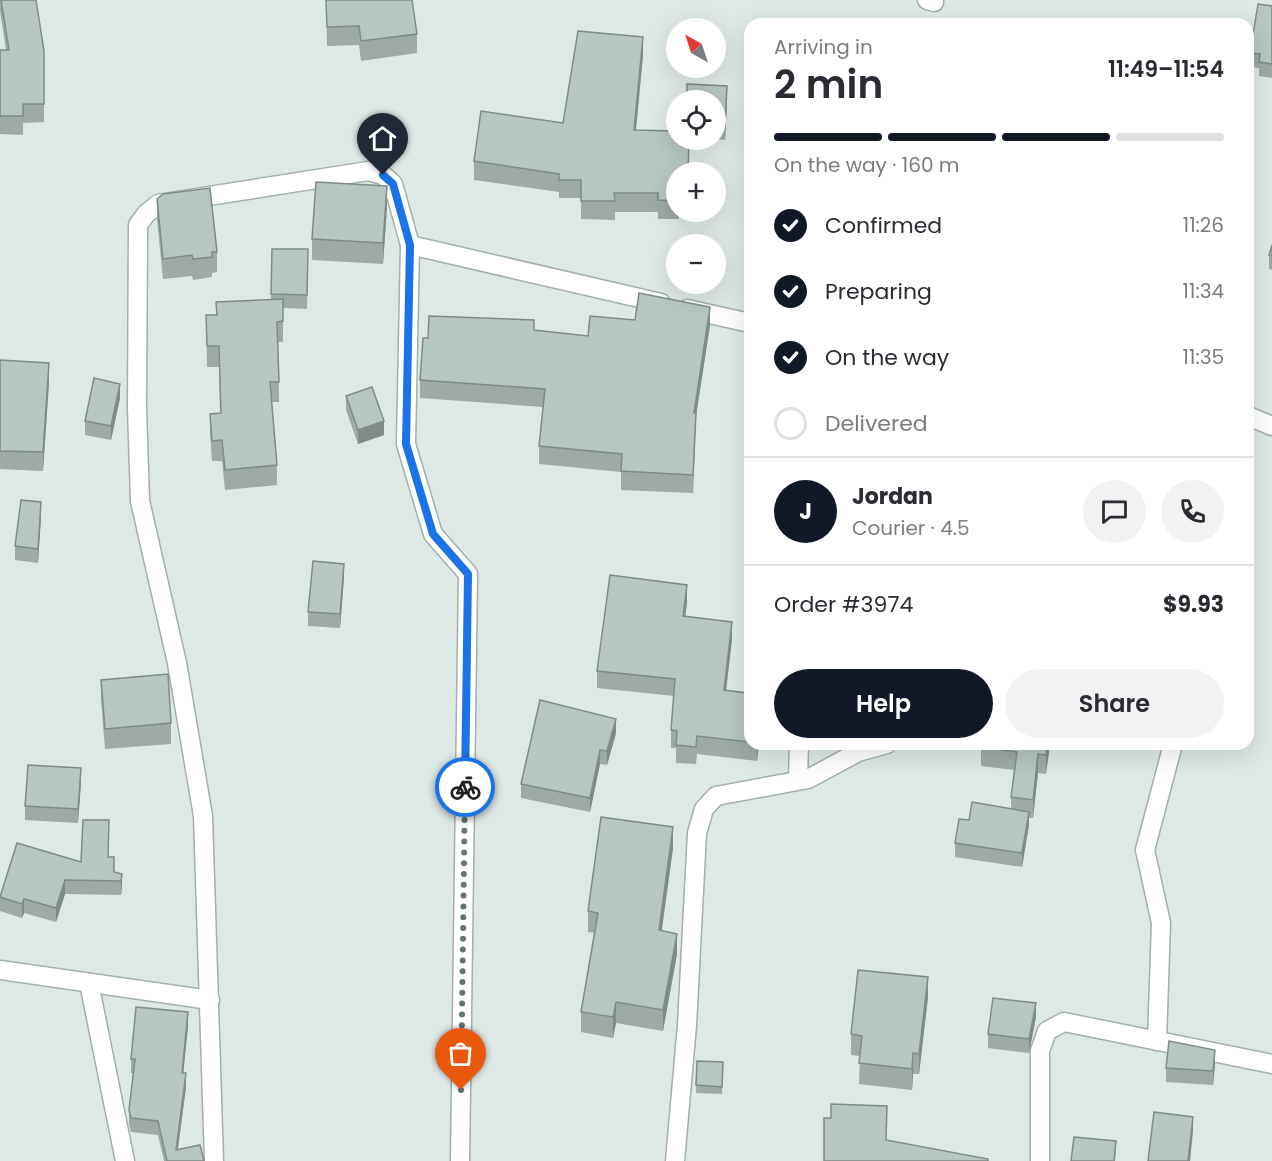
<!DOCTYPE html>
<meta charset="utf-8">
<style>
body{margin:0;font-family:Poppins,sans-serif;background:#f2f2f3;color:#2b2b33;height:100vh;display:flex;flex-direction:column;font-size:22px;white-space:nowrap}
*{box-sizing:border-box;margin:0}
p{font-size:20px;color:#7c7c81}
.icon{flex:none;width:33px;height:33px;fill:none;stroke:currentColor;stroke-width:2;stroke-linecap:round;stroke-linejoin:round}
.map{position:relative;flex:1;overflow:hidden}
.details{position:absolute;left:744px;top:18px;width:510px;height:732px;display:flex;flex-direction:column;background:#fff;border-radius:18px;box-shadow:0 6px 24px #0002}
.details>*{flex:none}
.needle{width:39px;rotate:321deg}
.tools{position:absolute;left:666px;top:18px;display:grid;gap:12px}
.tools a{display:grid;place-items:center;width:60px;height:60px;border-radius:50%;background:#fff;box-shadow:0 6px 24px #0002;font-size:30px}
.pin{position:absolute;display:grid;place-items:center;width:51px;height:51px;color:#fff;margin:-62px -26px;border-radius:50% 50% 50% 0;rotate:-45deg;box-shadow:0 0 6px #0007}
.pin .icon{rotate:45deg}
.courier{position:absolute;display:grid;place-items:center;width:60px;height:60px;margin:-30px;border:4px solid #1a73e8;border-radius:50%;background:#fff;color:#222;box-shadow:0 2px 8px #0007}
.summary em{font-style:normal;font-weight:600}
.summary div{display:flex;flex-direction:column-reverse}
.summary{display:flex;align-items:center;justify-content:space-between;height:102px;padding:0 30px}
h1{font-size:39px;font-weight:600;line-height:45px}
.bar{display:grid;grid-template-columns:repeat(4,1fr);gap:9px 6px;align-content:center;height:72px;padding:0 30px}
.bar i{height:8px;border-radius:4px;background:#e1e1e2}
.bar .current{background:#111827}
.bar p{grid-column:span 4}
.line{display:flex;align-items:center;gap:15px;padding:0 30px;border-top:2px solid #e1e1e2}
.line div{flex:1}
.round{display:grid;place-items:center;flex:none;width:63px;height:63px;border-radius:32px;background:#f2f2f3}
ol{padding:0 30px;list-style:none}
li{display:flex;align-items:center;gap:18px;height:66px}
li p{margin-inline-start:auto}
li .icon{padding:6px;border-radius:50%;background:#111827;color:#fff;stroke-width:4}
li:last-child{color:#7c7c81}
li i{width:33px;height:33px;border:3px solid #e1e1e2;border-radius:50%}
.button{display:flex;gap:12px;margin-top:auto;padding:12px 30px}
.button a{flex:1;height:69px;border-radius:36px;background:#111827;color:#fff;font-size:24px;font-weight:600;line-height:69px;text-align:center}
.button a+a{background:#f2f2f3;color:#2b2b33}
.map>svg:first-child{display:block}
</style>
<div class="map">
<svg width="1272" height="1161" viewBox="0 0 1272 1161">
<rect width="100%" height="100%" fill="#dee9e6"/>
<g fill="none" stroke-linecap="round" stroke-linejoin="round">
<!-- street casing -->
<g stroke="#a1b0ad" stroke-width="21">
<g id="street">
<polyline points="927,0 934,2"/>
<polyline points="410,245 406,444 433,534 468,574 460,1161"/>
<polyline points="687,309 750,323"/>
<polyline points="1248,416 1272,426"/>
<polyline points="798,780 799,744"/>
<polyline points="0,970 210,1000"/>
<polyline points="89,983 125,1161"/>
<polyline points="1157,1041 1161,923 1145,850 1173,744"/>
<polyline points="214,1161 203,816 177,663 140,501 137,408 138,225 146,214 158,204 368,171 383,175 393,184 410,245 661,303"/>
<polyline points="675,1161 687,1025 697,833 704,809 716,796 808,779 858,752 887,744"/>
<polyline points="1040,1161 1040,1051 1047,1031 1064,1022 1272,1064"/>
</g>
</g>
<!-- street -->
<use href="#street" stroke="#fff" stroke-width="18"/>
</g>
<!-- wall -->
<g fill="#9daaa7">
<polygon points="0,0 36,0 44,51 44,122 23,123 23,135 0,134 0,50 6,50 0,11"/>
<polygon points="326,0 417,34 417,53 361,61 359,45 327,46"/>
<polygon points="1272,6 1272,78 1259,76 1259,68 1250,67 1250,53"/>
<polygon points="643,55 636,130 689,140 688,172 676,172 676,212 679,212 679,219 658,219 658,212 615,212 615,220 581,219 581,198 559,198 559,192 474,180 474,161 563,123"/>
<polygon points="727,99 725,140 716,139 716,100"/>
<polygon points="157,199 217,252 217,272 212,273 212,277 193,280 192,276 163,279 157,220"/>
<polygon points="387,207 383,264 312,260 312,239"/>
<polygon points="1272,245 1272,270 1269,269 1269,255"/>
<polygon points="272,249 308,249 307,309 283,308 283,342 278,342 279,402 272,402 277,465 277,485 225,490 222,461 212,461 210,434 210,414 220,413 219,367 207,367 206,315 216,315 216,302 271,300"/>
<polygon points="635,320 710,325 696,416 693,493 621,490 621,472 539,464 539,446 543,407 420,398 420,380 428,338 534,330 588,336"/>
<polygon points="0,360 49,382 43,471 0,469"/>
<polygon points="346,396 384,435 358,444 346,410"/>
<polygon points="120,398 111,440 85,435 85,421"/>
<polygon points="41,516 38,563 15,560 15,546"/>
<polygon points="344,578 340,628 308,626 308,612"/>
<polygon points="687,602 685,617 732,639 726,690 747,710 747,714 750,714 750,744 759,744 757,761 697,754 696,764 676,763 676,748 671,748 671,730 674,696 597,688 597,671"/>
<polygon points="101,680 171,723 171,744 105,749 101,700"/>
<polygon points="616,733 607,765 600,764 590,812 521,798 521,784"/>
<polygon points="981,744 1050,744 1046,774 1038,773 1033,818 1029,818 1029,825 1022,867 955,857 955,843 969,820 1011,809 1011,797 1014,770 981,766"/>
<polygon points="81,782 78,823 25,820 25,806"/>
<polygon points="673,848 661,931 677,954 663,1031 616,1023 613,1038 581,1032 581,1012 595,933 588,932 588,911"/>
<polygon points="109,857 114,872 122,874 121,895 65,894 56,922 24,913 22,918 0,911 0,897 81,862"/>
<polygon points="928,997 919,1074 913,1074 912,1090 859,1084 860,1056 851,1055 851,1034"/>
<polygon points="1036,1017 1029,1053 988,1048 988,1034"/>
<polygon points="188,1026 183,1073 186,1087 178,1150 204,1161 164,1161 158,1135 131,1132 129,1124 129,1110 133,1073 131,1073 131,1059"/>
<polygon points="697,1061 723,1062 722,1094 696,1093"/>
<polygon points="1215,1064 1213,1085 1166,1082 1166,1068"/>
</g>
<!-- shaded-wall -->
<g fill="#7f8b88">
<polygon points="643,37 643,55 634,149 634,130"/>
<polygon points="727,86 727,99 725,140 725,126"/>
<polygon points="1252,136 1252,150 1249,201 1249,187"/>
<polygon points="387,186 387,207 383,264 383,243"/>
<polygon points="1249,261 1249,278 1248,282 1248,265"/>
<polygon points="710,307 710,325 696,416 693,493 694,413"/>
<polygon points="49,363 49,382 43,471 43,452"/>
<polygon points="120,384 120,398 111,440 111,426"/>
<polygon points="384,421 384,435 358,444 358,430"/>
<polygon points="41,502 41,516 38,563 38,549"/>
<polygon points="344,564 344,578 340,628 340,614"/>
<polygon points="687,585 687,602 683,634 683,616"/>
<polygon points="732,622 732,639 724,707 724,690"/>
<polygon points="747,693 747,710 745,731 745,714"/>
<polygon points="616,719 616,733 607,765 607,751"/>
<polygon points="757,744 759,744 757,761"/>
<polygon points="1047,744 1050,744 1046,774 1046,755"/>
<polygon points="600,750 600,764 590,812 590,798"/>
<polygon points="1038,754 1038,773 1033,818 1033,800"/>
<polygon points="81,768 81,782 78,823 78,809"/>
<polygon points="1029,812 1029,825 1022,867 1022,853"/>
<polygon points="673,827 673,848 659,951 659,930"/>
<polygon points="122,874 122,888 121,895 121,881"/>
<polygon points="65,880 65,894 56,922 56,908"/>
<polygon points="24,899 24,913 22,918 22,904"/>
<polygon points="677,934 677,954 663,1031 663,1010"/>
<polygon points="928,977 928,997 919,1074 919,1054"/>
<polygon points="616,1002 616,1023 613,1038 613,1017"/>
<polygon points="1036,1003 1036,1017 1029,1053 1029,1039"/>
<polygon points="188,1012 188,1026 182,1087 182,1073"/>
<polygon points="1215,1050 1215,1064 1213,1085 1213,1071"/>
<polygon points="913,1053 913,1074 912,1090 912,1069"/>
<polygon points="186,1073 186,1087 176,1161 176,1150"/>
<polygon points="1193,1117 1193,1131 1190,1161 1188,1161"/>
<polygon points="1116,1141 1115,1161 1114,1161"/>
</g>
<!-- building -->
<g fill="#b6c6c2" stroke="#7f8b88" stroke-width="1.5">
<polygon points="1,0 36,0 44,51 44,104 23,104 23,116 0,116 0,50 9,50"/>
<polygon points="326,0 412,0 417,34 361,41 359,26 327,27"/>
<polygon points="1258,4 1272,6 1272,64 1259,62 1260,54 1250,53"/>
<polygon points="578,31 643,37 634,130 676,131 676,140 689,140 688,172 676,172 676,201 658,200 658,193 614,193 615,201 581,201 581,180 559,180 559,174 474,161 481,111 563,123"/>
<polygon points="687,84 727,86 725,126 716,125 716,100 687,100"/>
<polygon points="1248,136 1252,136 1249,187 1248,187"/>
<polygon points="316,182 387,186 383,243 312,239"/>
<polygon points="210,188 217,252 212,252 212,257 193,259 192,255 163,259 157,199 163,194"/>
<polygon points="1272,245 1272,256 1269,255"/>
<polygon points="272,249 308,249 307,295 271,294"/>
<polygon points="639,293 710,307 694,413 696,413 693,475 621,471 622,454 539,446 545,389 420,380 423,338 428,338 429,316 534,320 534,330 588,336 590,316 635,320"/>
<polygon points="283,299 283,321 277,322 279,382 270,382 277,465 225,470 222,440 212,441 210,414 221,413 219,346 207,346 206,315 217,315 216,302"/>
<polygon points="0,360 49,363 43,452 0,451"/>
<polygon points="94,378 120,384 111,426 85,421"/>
<polygon points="372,387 384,421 358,430 346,396"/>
<polygon points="21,500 41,502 38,549 15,546"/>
<polygon points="313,561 344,564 340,614 308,612"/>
<polygon points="610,575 687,585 683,616 732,622 724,690 747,693 745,714 750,714 750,742 697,736 696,747 676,745 677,731 671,730 675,679 597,671"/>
<polygon points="168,674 171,723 105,729 101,680"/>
<polygon points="540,700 616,719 607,751 600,750 590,798 521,784"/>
<polygon points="981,744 1047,744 1046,755 1038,754 1033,800 1011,797 1017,752 981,747"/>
<polygon points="28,765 81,768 78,809 25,806"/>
<polygon points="972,802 1029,812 1022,853 955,843 959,819 969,820"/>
<polygon points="601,817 673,827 659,930 677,934 663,1010 616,1002 613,1017 581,1012 598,913 588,911"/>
<polygon points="83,820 109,820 108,857 114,857 114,872 122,874 121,881 65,880 56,908 24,899 22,904 0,897 17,843 81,862"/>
<polygon points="858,970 928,977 919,1054 913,1053 912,1069 859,1063 862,1036 851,1034"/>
<polygon points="993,998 1036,1003 1029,1039 988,1034"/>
<polygon points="136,1007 188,1012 182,1073 186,1073 176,1150 200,1145 204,1161 167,1161 158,1121 131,1118 129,1110 135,1059 131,1059"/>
<polygon points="1169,1041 1215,1050 1213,1071 1166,1068"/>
<polygon points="697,1061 723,1062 722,1087 696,1085"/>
<polygon points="831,1104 887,1106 886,1140 988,1159 988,1161 824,1161 824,1118 831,1118"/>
<polygon points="1154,1112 1193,1117 1188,1161 1148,1161"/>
<polygon points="1074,1137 1116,1141 1114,1161 1071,1161"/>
</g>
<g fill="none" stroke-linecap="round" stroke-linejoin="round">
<!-- done -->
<polyline stroke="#627673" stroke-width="6" stroke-dasharray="0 10.8" points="461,1090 465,787"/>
<!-- route -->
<polyline stroke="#1a73e8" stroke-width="8" points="383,175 393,184 410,245 406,444 433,534 468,574 465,787"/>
</g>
</svg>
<div class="tools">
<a><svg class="needle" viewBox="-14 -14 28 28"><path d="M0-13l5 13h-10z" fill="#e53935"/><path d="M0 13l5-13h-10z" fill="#7c7c81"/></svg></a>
<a><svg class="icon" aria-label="locate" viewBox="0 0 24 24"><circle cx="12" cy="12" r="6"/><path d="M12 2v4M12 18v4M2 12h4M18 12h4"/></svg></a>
<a>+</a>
<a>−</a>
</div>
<div class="pin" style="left:461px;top:1090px;background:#ea580c"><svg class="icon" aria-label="bag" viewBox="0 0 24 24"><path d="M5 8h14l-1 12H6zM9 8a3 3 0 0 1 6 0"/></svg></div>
<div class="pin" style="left:383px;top:175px;background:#1f2937"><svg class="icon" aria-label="home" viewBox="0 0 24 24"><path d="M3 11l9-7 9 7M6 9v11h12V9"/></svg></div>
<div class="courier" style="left:465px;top:787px"><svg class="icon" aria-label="bike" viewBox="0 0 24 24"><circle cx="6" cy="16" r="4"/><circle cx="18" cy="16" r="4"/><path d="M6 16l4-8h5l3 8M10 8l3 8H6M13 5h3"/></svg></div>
<section class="details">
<div class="summary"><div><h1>2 min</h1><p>Arriving in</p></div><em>11:49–11:54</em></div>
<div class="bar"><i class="current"></i><i class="current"></i><i class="current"></i><i></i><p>On the way · 160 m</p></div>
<ol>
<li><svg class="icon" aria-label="check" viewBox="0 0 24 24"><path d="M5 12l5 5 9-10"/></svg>Confirmed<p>11:26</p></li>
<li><svg class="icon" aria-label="check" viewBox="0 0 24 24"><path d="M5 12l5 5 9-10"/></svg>Preparing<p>11:34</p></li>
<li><svg class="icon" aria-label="check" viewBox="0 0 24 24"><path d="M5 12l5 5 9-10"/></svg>On the way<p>11:35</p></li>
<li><i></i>Delivered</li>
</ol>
<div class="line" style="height:108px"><b class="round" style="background:#111827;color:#fff">J</b><div><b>Jordan</b><p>Courier · 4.5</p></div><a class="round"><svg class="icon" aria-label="chat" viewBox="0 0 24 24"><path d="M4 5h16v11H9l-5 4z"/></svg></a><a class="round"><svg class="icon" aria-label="phone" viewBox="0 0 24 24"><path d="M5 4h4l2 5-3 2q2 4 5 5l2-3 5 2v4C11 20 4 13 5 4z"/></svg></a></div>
<div class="line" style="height:78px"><div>Order #3974</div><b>$9.93</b></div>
<div class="button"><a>Help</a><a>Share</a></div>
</section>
</div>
